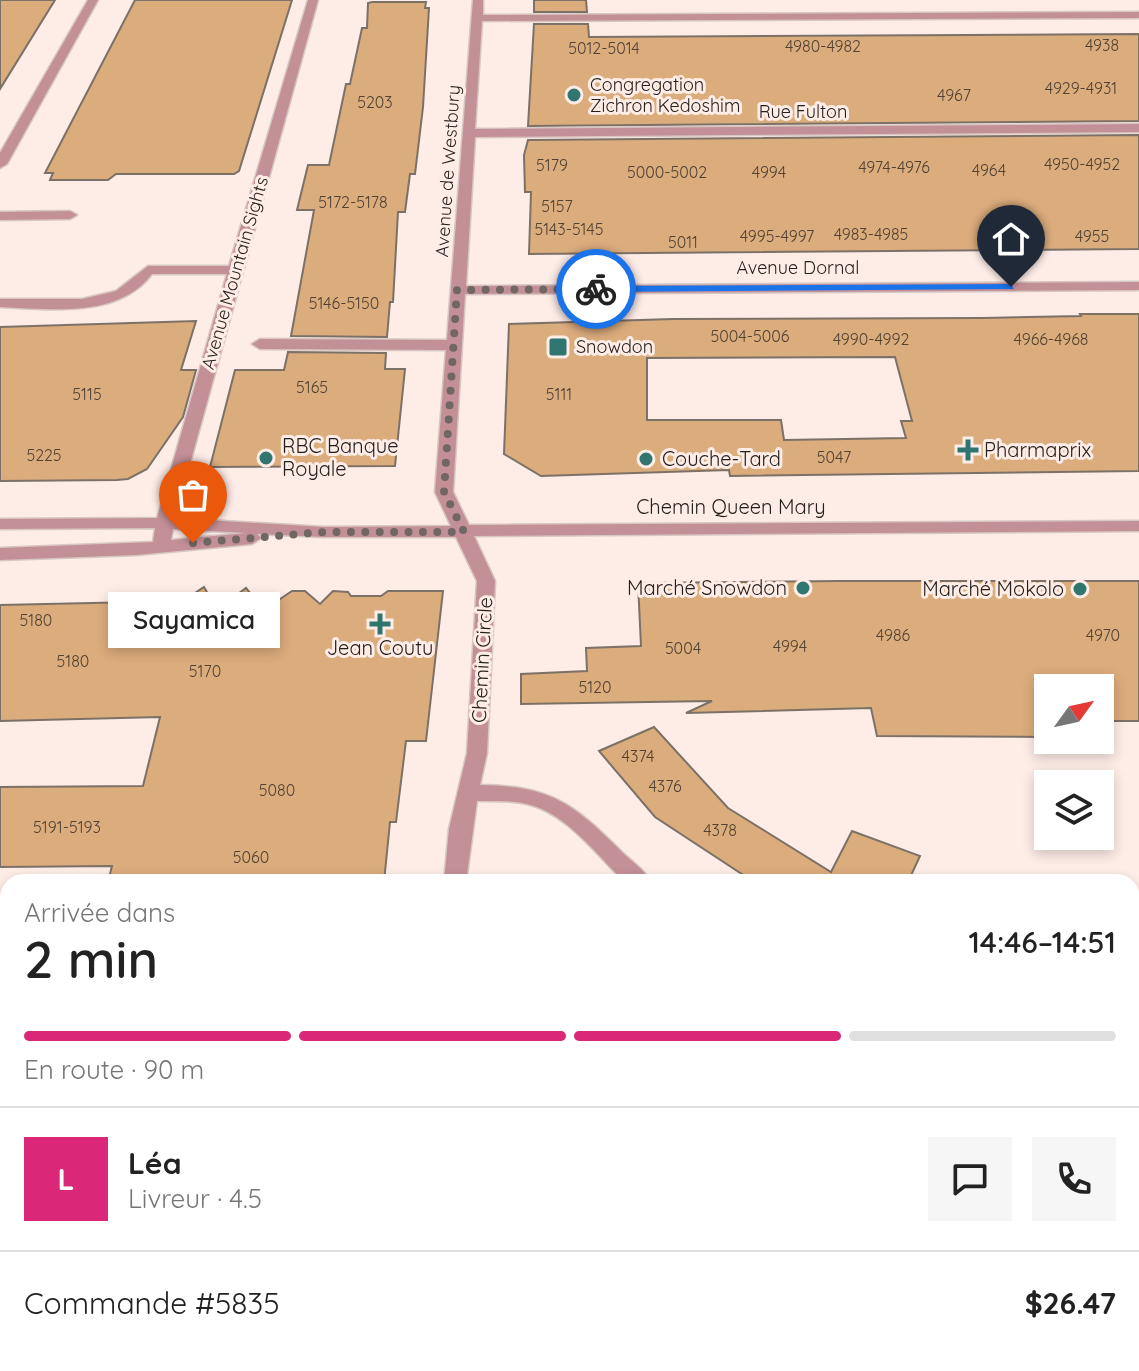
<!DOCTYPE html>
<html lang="fr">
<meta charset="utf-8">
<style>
body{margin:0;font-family:Quicksand,sans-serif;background:#f6f6f6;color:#222;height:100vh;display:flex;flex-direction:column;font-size:30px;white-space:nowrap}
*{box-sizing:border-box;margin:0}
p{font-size:26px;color:#767676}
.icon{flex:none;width:44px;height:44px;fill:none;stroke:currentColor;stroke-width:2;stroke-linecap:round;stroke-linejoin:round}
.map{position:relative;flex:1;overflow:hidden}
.sheet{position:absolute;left:0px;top:874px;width:1140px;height:498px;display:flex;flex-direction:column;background:#fff;border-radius:24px 24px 0 0;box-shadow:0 4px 12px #0003}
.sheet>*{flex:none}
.needle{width:52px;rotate:57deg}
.tools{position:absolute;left:1034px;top:674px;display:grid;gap:16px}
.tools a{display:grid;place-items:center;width:80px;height:80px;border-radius:0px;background:#fff;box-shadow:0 4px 12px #0003;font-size:40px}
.pin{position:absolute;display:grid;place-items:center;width:68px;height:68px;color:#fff;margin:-82px -34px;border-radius:50% 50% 50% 0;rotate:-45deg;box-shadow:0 0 8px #0007}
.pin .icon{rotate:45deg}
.courier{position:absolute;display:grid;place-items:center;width:80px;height:80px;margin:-40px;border:6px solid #1a73e8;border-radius:50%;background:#fff;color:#222;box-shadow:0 2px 10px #0007}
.bubble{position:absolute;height:56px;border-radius:0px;background:#fff;box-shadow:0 4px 12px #0003;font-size:26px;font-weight:600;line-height:56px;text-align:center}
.head em{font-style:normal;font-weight:600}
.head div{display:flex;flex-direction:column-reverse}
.head{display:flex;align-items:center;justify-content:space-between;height:136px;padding:0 24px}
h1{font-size:52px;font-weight:600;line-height:60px}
.bar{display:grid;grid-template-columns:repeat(4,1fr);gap:12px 8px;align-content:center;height:96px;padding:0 24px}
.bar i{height:10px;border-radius:6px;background:#e0e0e0}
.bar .selected{background:#db2777}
.bar p{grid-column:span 4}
.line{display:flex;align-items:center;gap:20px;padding:0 24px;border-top:2px solid #e0e0e0}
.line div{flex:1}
.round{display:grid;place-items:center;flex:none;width:84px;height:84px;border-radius:0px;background:#f6f6f6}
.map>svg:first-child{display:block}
</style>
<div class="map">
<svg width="1139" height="1371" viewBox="0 0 1139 1371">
<rect width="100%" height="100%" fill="#feece7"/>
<!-- building -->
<g fill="#dbac7c" stroke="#7c7167" stroke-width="2" fill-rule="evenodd">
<polygon points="0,0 55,0 0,89"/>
<polygon points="135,0 292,0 239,171 234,174 116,174 108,180 50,180 53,173 45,173"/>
<polygon points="534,0 586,0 587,12 534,12"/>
<polygon points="372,2 426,2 425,8 429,8 423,107 415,174 410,174 405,212 398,212 393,302 390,302 387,337 291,336 314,210 297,210 308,165 329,165 346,84 350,84 362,28 367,28 368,3"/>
<polygon points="534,24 588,24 589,37 1139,34 1139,121 528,126"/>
<polygon points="1139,135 1139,249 529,254 531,192 525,192 524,155 528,140"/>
<path d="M1080,314H1139V471L730,476L729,470L541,476L504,454L509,324L673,319L982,318L1081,316ZM895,357L912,421H901L906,438L784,440L781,420H647V358Z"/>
<polygon points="196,321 181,370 196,370 183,417 147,469 128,479 117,480 0,481 0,327"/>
<polygon points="288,352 386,353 385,369 405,369 395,466 210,467 235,370 284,370"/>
<polygon points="839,581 1139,581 1139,721 1100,721 1100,688 1048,688 1048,737 877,736 871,708 686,713 712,701 521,704 521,674 587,671 586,648 641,646 638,583"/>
<polygon points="204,587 217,610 246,588 264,610 292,591 305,591 320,604 333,591 348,592 351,596 381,596 388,591 443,591 426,741 406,741 396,822 390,822 384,882 108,882 112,866 0,867 0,787 143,786 160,717 0,721 0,605 183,601"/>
<polygon points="654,727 728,808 831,872 852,831 920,856 908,882 754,882 655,817 599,751"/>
</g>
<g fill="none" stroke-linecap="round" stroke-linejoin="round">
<!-- minor casing -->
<g stroke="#d7c7c2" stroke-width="3">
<g id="minor">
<polygon points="88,0 98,0 7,164 0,168 0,153"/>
<path d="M308,0H318L175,518L324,527L451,526L435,492L446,350L260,349L252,344L260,339L447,340L473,0H483V15L1139,12V18L482,21L475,129L1139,124V132L475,137L466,286L1139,282V290L465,294L453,492L469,525L1139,521V531L474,536L495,581L487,753L480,785C550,786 573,803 621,851C631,861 645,870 651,882H625C596,855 568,814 527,804C511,800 493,801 477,801L466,882H444L449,829L467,753L477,581L456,537H324L257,534L261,538L252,544L136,555L0,560V548L153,542L155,528L0,529V519L157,518L227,274H152C118,319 50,309 0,307V299H82L116,291L148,266H229ZM173,529L246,533L171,540Z"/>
<polygon points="0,212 70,211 77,215 70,219 0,220"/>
<rect x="0" y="931" width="8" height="18"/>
<polygon points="1132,1058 1139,1059 1139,1081 1132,1080"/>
<rect x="400" y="1364" width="30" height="7"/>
</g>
</g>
<!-- minor -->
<use href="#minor" fill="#c49098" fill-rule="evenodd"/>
</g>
<!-- route -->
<polygon fill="#1a73e8" points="1011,284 1014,289 596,292 591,289 596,286"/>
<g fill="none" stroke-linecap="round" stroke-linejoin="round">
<!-- done -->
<polyline stroke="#706663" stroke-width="8" stroke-dasharray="0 14.4" points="193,543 324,532 464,532 444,492 457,290 596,289"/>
</g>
<!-- markers -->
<g fill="#2e766f" stroke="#feece7" stroke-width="3">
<circle cx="574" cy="95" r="8"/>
<rect x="548" y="337" width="20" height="20" rx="4"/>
<path d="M964 438h8v8h8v8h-8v8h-8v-8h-8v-8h8z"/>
<circle cx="266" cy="458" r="8"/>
<circle cx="646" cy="459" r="8"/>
<circle cx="803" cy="588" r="8"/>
<circle cx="1080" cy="589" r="8"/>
<path d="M376 612h8v8h8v8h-8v8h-8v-8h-8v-8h8z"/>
</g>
<g text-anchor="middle" stroke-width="6" stroke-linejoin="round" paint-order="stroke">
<!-- number labels -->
<g font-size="16" fill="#524234">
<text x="1102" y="51">4938</text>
<text x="823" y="52">4980-4982</text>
<text x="604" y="54">5012-5014</text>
<text x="1081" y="94">4929-4931</text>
<text x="954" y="101">4967</text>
<text x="375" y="108">5203</text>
<text x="1082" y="170">4950-4952</text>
<text x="552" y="171">5179</text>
<text x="894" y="173">4974-4976</text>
<text x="989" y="176">4964</text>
<text x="667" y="178">5000-5002</text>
<text x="769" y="178">4994</text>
<text x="353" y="208">5172-5178</text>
<text x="557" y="212">5157</text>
<text x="569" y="235">5143-5145</text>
<text x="871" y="240">4983-4985</text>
<text x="777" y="242">4995-4997</text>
<text x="1092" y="242">4955</text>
<text x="683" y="248">5011</text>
<text x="344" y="309">5146-5150</text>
<text x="750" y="342">5004-5006</text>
<text x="871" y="345">4990-4992</text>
<text x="1051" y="345">4966-4968</text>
<text x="312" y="393">5165</text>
<text x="87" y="400">5115</text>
<text x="559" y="400">5111</text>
<text x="44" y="461">5225</text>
<text x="834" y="463">5047</text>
<text x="36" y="626">5180</text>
<text x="893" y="641">4986</text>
<text x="1103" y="641">4970</text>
<text x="790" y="652">4994</text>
<text x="683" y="654">5004</text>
<text x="73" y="667">5180</text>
<text x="205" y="677">5170</text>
<text x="595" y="693">5120</text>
<text x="638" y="762">4374</text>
<text x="665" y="792">4376</text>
<text x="277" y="796">5080</text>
<text x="67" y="833">5191-5193</text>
<text x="720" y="836">4378</text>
<text x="251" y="863">5060</text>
</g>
<!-- far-poi labels -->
<g font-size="18" fill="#241e1c" stroke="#feece7" text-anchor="start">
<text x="590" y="91">Congregation<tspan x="590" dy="21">Zichron Kedoshim</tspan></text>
<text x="576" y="353">Snowdon</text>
</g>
<!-- far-street labels -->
<g font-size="18" fill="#241e1c" stroke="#feece7">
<text x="803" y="118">Rue Fulton</text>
<text transform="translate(448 171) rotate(-86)" y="6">Avenue de Westbury</text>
<text x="798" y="274">Avenue Dornal</text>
<text transform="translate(235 273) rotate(-74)" y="6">Avenue Mountain Sights</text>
</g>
<!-- poi labels -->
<g font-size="20" fill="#241e1c" stroke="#feece7" text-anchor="start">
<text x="282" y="453">RBC Banque<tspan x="282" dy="23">Royale</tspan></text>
<text x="984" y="457">Pharmaprix</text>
<text x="662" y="466">Couche-Tard</text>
<text x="787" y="595" text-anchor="end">Marché Snowdon</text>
<text x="1064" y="596" text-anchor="end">Marché Mokolo</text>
<text x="380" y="655" text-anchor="middle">Jean Coutu</text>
</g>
<!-- street labels -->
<g font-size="20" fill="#241e1c" stroke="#feece7">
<text x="731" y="514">Chemin Queen Mary</text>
<text transform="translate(482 660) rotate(-87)" y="7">Chemin Circle</text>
</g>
</g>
</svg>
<div class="tools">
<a><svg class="needle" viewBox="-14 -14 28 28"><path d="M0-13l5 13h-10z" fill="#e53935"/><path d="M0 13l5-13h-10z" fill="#767676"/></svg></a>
<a><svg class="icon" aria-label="layers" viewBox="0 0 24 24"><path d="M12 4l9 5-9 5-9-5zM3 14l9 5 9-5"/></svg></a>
</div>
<div class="pin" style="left:193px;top:543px;background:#ea580c"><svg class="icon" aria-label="bag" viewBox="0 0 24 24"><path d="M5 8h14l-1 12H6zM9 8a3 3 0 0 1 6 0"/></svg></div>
<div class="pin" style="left:1011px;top:287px;background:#1f2937"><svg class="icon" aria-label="home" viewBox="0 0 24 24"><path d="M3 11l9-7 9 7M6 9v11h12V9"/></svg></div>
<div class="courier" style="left:596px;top:289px"><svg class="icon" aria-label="bike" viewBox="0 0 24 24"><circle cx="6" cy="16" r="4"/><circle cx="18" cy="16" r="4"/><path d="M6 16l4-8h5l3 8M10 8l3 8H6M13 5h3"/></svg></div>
<div class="bubble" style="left:108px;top:592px;width:172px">Sayamica</div>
<section class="sheet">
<div class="head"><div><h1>2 min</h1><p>Arrivée dans</p></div><em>14:46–14:51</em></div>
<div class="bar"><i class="selected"></i><i class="selected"></i><i class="selected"></i><i></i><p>En route · 90 m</p></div>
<div class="line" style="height:144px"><b class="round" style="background:#db2777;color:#fff">L</b><div><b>Léa</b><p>Livreur · 4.5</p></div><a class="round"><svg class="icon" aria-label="chat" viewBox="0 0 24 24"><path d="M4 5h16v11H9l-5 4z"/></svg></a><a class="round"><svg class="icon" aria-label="phone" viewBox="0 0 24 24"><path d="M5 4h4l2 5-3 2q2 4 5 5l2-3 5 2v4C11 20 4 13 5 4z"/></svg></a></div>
<div class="line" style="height:104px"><div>Commande #5835</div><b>$26.47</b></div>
</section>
</div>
